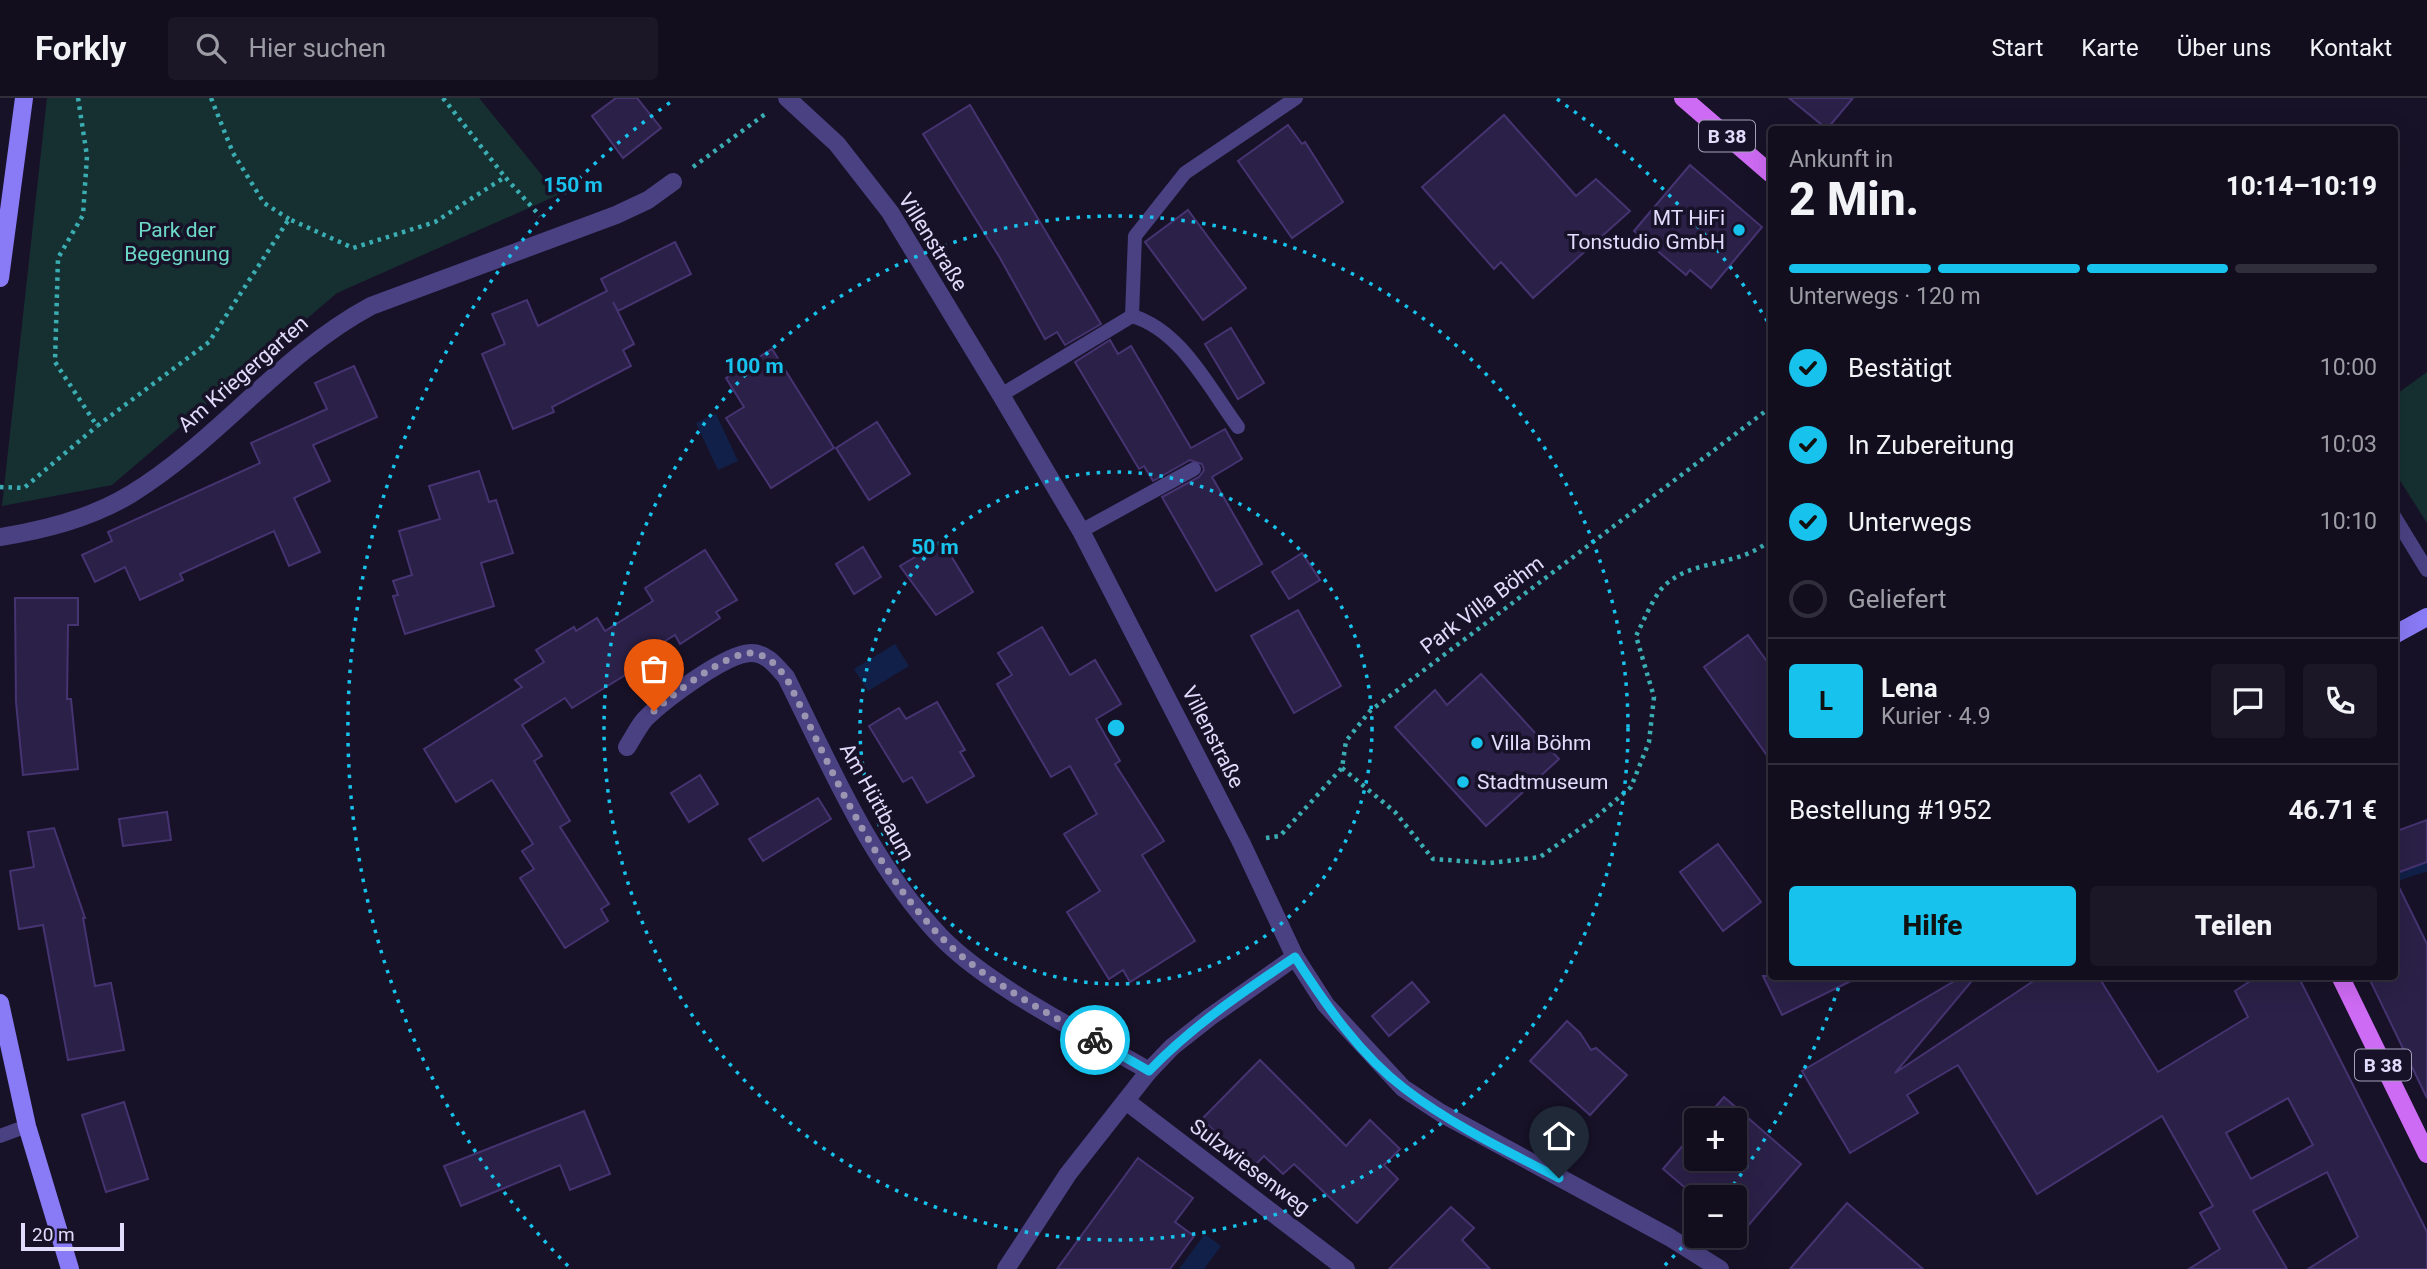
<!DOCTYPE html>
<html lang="de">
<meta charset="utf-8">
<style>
body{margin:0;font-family:Roboto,sans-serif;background:#1b1727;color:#f1f3f6;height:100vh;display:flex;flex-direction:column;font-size:26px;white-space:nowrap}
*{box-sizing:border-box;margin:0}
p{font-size:23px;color:#9c9ca4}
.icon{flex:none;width:38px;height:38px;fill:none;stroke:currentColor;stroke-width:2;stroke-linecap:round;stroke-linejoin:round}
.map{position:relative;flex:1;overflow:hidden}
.panel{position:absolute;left:1768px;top:28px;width:630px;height:854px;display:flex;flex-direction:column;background:#120e1e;border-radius:7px;box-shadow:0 7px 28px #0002,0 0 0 2px #312e3c}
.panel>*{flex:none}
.fabs{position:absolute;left:1684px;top:1010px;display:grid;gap:14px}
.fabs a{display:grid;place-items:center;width:63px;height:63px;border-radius:7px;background:#120e1e;box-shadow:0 7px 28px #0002,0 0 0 2px #312e3c;font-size:35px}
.scale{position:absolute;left:21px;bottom:18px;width:103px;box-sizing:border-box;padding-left:7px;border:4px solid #e2dcfc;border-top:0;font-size:19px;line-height:24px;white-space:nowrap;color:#e2dcfc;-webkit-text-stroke:5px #181228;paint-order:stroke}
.pin{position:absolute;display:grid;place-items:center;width:60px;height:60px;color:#fff;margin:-72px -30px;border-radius:50% 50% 50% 0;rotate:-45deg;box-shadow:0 0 7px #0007}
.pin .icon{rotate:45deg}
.courier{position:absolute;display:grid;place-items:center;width:70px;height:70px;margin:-35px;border:5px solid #17c3ed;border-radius:50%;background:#fff;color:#222;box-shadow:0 2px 9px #0007}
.head em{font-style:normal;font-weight:800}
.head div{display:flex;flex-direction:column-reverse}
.head{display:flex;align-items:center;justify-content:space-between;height:119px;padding:0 21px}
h1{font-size:46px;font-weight:800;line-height:52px}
.bar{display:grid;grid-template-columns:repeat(4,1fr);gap:10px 7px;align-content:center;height:84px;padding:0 21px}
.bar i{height:9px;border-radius:5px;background:#312e3c}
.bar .current{background:#17c3ed}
.bar p{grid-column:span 4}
.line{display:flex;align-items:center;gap:18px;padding:0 21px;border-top:2px solid #312e3c}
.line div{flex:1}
.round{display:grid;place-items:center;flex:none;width:74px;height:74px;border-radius:7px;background:#1b1727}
ol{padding:0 21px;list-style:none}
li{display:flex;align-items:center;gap:21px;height:77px}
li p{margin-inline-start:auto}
li .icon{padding:7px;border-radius:50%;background:#17c3ed;color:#111;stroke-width:4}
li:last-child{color:#9c9ca4}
li i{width:38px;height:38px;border:4px solid #312e3c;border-radius:50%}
.action{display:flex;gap:14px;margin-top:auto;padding:14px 21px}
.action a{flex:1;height:80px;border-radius:7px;background:#17c3ed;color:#111;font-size:28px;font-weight:800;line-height:80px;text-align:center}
.action a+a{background:#1b1727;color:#f1f3f6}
header{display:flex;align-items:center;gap:42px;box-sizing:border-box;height:98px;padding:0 35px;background:#120e1e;border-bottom:2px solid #312e3c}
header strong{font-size:33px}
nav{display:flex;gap:38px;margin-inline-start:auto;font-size:24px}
.search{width:490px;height:63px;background:#1b1727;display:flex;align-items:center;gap:18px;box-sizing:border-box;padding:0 24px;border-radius:7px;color:#9c9ca4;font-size:26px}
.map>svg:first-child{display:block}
</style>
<header>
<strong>Forkly</strong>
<div class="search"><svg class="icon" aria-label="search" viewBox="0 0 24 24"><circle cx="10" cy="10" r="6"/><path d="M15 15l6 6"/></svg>Hier suchen</div>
<nav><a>Start</a><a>Karte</a><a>Über uns</a><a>Kontakt</a></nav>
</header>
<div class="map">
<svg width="2427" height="1171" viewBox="0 0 2427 1171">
<rect width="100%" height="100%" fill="#181228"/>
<!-- green -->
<g fill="#163031">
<polygon points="47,0 479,0 558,97 337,195 112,387 2,408"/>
<polygon points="2427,274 2427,425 2394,373 2394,298"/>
</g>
<!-- water -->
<g fill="#112048">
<polygon points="716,316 738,363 718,372 696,325"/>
<polygon points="895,546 909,568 868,593 854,571"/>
<polygon points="1205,1136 1221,1148 1204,1171 1179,1171"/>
</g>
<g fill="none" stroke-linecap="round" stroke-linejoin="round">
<!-- stream -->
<polyline stroke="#112048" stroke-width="10" points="2394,779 2427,768"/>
</g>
<!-- building -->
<g fill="#2b2047" stroke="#463371" stroke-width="2" fill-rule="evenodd">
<polygon points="616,0 637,0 661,30 623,60 592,18"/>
<polygon points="1789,0 1853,0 1827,31"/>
<polygon points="970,7 1101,226 1065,247 1057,234 1045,241 1000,160 923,36"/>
<polygon points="1504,17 1576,98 1596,81 1630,113 1533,200 1501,164 1494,171 1422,89"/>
<polygon points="1288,27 1302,46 1305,44 1343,104 1292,140 1238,63"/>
<polygon points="1690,67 1762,129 1711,190 1690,172 1686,177 1634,133"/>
<polygon points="1188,112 1246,190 1203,222 1145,144"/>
<polygon points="675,144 691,176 618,213 613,204 634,246 623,252 631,268 552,309 554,314 513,331 482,256 505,246 492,216 527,202 538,228 607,193 601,181"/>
<polygon points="1231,230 1264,285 1238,301 1205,246"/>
<polygon points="1110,242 1118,256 1131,248 1191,350 1225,331 1242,361 1212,379 1262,466 1216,493 1162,399 1199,379 1204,372 1202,366 1190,362 1153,383 1144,368 1139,371 1075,264"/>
<polygon points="772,251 834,350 771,390 726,320 744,309 726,280"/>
<polygon points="354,268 377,319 313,347 330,383 294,400 320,454 289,468 274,433 180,476 183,482 140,502 125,469 95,484 82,457 112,443 108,434 260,365 251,345 327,311 315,285"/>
<polygon points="877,324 910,376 869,402 836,350"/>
<polygon points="479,373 489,404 496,402 513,455 481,465 494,508 405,536 393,498 398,497 393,483 412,477 399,433 440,421 429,388"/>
<polygon points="942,443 973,494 936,517 900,468"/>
<polygon points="863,449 881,479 854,496 836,466"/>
<polygon points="705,452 737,502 716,514 720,520 680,546 675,537 631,564 635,571 572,610 565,600 522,627 542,658 534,663 570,723 560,729 609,806 601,811 608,823 565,850 520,780 534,771 522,753 533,746 492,682 456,704 424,651 522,589 515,582 544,564 536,552 574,529 576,533 597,520 605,533 653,503 645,490"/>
<polygon points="1302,455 1320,482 1289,501 1272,474"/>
<polygon points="15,500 78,500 78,527 68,527 67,601 71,601 78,671 23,677 16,604"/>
<polygon points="1298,512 1341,588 1294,615 1251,538"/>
<polygon points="1042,529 1070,577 1095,562 1121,606 1096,621 1120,663 1115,666 1164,743 1142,757 1195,843 1130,884 1123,872 1109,881 1067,814 1100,793 1064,736 1097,716 1070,668 1051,679 997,586 1012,577 998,555"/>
<polygon points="1748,537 1771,569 1771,663 1704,569"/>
<polygon points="1481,576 1559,661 1486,728 1395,629 1435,592 1447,607"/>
<polygon points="937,604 965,652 960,654 974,678 927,705 912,679 903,684 869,628 899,610 906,621"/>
<polygon points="700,677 718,706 689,724 671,695"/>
<polygon points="818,700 831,721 763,763 749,741"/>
<polygon points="167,714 171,742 123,748 119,721"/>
<polygon points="2427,722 2427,764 2394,776 2394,734"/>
<polygon points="54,730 85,820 83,820 95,888 111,885 124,952 68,962 43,827 19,831 10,773 34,769 28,734"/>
<polygon points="1718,746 1761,804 1723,833 1680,774"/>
<polygon points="2394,779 2427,846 2427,1000 2368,878 2394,878"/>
<polygon points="1763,878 1861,878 1782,917"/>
<path d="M1963,878H1976L1895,975L2041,878H2098L2158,974L2248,919L2235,893L2258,878H2298L2427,1134V1171H2308L2358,1139L2327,1074L2253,1113L2287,1171H2189L2220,1151L2200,1115L2213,1108L2162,1018L2037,1096L1958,967L1907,997L1918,1015L1850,1055L1802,973ZM2288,1000L2313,1047L2251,1081L2226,1035Z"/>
<polygon points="1412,884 1429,904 1389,938 1372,918"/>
<polygon points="1567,923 1580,935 1591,952 1596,950 1627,977 1590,1017 1530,963"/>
<polygon points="1260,962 1346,1048 1370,1022 1400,1051 1384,1067 1398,1081 1357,1125 1294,1066 1283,1076 1264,1058 1252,1070 1202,1021"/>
<polygon points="1724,999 1801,1066 1734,1144 1734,1099 1696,1099 1663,1071 1696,1032 1696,1060 1734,1060 1734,1022 1704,1022"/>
<polygon points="124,1004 148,1081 106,1094 82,1017"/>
<polygon points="584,1013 610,1076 570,1092 560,1067 461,1108 444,1068"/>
<polygon points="1138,1060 1193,1100 1175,1124 1194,1138 1170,1171 1057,1171"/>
<polygon points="1847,1105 1923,1171 1790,1171"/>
<polygon points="1451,1109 1474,1130 1462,1142 1490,1171 1389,1171"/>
</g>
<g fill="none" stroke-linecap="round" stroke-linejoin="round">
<!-- path -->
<g stroke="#3aadb2" stroke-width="4.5" stroke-dasharray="3.5 5" stroke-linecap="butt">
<polyline points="78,0 87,58 83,117 58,160 55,264 97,328 209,244 289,121 353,150 435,124 505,79 540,118"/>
<polyline points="211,0 233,55 264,105 289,121"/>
<polyline points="443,0 505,79"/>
<polyline points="693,69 768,14"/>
<polyline points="0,389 24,390 97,328"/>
<path d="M1342,670L1395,714L1433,761L1490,765L1540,759L1595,720L1631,689L1649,644L1654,599L1636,538C1643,524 1650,507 1659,494C1685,459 1740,471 1771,441"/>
<polyline points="1266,740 1280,738 1342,670 1346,643 1370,613 1771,309"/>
</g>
<!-- lane -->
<g stroke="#4a4183" stroke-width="14">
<path d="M1132,218C1181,232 1209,290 1238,329"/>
<polyline points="1001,297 1132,218 1135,138 1185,75 1296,0"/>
<polyline points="2394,418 2427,472"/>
<polyline points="1081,433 1194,371"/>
<polyline points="0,1038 27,1028"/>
</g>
<!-- street -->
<g stroke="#4a4183" stroke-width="18">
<polyline points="787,0 837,46 890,114 1001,297 1081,433 1241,744 1295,859 1326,907 1403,990 1441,1015 1669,1139 1720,1171"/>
<path d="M0,439C45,432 92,420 131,396C219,342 280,257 371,208L616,117L648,102L673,84"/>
<path d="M627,649C633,640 638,629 645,621C663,603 726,555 751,555C767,555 776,568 786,579C831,669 870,764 940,838C989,889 1087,937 1149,973"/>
<polyline points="1126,1003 1346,1171"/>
<polyline points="1006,1171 1068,1076 1149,973 1172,949 1210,919 1295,859"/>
</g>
<!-- secondary -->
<g stroke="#897af5" stroke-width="18">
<polyline points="0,180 24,0"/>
<polyline points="2394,537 2427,519"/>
<polyline points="0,905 27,1028 70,1171"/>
</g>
<!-- primary -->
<g stroke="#ce6bf4" stroke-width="18">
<polyline points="1683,0 1771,76"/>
<polyline points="2340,878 2427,1056"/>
</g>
</g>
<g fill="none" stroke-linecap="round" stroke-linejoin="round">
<!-- done -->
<path stroke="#9b95b2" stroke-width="7" stroke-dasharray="0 12.6" d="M654,613C673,596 726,555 751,555C768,556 776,568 786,579C831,669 870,766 941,839C983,882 1043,912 1095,942"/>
<!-- route -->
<path stroke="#17c3ed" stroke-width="9" d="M1095,942L1149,973C1192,928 1243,894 1295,859C1325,906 1360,957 1405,991C1452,1027 1507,1053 1559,1080"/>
</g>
<!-- distance rings -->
<g fill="none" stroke="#17c3ed" stroke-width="3.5" stroke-dasharray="3.5 7">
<circle cx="1116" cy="630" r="256"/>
<circle cx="1116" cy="630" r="512"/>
<path d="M1842 880A768 768 0 0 1 1725 1098M1696 1134A768 768 0 0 1 1664 1168M568 1168A768 768 0 0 1 675 1M1557 1A768 768 0 0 1 1771 229"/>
</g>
<!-- markers -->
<g fill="#17c3ed" stroke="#181228" stroke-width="2.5">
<circle cx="1739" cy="132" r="7"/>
<circle cx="1477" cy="645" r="7"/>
<circle cx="1463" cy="684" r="7"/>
</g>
<g text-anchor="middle" stroke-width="7" stroke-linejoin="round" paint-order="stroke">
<!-- shield labels -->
<g fill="#181228" stroke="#a59fbc" stroke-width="2">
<rect x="1699" y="22.5" width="56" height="31" rx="5"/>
<rect x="2355" y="951.5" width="56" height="31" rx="5"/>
</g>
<g font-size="19" font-weight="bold" fill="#e2dcfc">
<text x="1727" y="45">B 38</text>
<text x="2383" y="974">B 38</text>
</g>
<!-- poi labels -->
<g font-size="21" fill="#e2dcfc" stroke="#181228" text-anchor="start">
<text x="1725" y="127" text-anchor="end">MT HiFi<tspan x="1725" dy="24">Tonstudio GmbH</tspan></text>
<text x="1491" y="652">Villa Böhm</text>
<text x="1477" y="691">Stadtmuseum</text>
</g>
<!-- park labels -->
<g font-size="21" fill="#6cd8c7" stroke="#181228">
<text x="177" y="139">Park der<tspan x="177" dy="24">Begegnung</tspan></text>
</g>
<!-- street labels -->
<g font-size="21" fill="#e2dcfc" stroke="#181228">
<text transform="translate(933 144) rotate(58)" y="7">Villenstraße</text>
<text transform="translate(243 276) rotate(-41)" y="7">Am Kriegergarten</text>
<text transform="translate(1482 507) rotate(-37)" y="7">Park Villa Böhm</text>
<text transform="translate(1213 639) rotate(63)" y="7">Villenstraße</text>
<text transform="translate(877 704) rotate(61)" y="7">Am Hüttbaum</text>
<text transform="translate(1250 1069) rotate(37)" y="7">Sulzwiesenweg</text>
</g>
</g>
<circle cx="1116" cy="630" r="10" fill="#17c3ed" stroke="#181228" stroke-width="3.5"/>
<g font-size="21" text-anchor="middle" font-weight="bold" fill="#17c3ed" stroke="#181228" stroke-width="7" stroke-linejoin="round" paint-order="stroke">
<text x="573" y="94">150 m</text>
<text x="754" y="275">100 m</text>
<text x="935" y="456">50 m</text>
</g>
</svg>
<div class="fabs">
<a>+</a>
<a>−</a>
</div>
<div class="scale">20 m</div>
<div class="pin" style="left:654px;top:613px;background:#ea580c"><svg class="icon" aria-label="bag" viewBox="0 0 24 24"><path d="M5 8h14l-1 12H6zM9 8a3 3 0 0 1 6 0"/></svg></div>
<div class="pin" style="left:1559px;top:1080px;background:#1f2937"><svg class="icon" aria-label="home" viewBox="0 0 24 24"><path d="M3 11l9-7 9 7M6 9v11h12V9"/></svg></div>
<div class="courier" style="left:1095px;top:942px"><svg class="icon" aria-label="bike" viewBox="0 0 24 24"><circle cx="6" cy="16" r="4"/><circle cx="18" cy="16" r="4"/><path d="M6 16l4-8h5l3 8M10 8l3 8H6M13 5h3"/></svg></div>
<section class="panel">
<div class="head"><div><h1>2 Min.</h1><p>Ankunft in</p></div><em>10:14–10:19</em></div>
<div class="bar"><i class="current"></i><i class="current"></i><i class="current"></i><i></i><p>Unterwegs · 120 m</p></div>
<ol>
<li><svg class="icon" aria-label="check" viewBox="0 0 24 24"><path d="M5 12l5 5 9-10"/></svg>Bestätigt<p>10:00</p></li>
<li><svg class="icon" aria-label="check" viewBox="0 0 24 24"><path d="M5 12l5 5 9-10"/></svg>In Zubereitung<p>10:03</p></li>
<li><svg class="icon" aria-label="check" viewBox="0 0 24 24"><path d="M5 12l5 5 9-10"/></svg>Unterwegs<p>10:10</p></li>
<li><i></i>Geliefert</li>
</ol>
<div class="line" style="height:126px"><b class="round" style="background:#17c3ed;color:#111">L</b><div><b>Lena</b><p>Kurier · 4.9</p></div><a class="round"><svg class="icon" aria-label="chat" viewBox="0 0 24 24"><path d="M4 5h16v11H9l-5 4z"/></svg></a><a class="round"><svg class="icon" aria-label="phone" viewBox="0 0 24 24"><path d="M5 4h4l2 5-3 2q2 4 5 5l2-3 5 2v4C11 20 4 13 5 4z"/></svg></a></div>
<div class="line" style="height:91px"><div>Bestellung #1952</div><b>46.71 €</b></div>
<div class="action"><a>Hilfe</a><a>Teilen</a></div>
</section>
</div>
